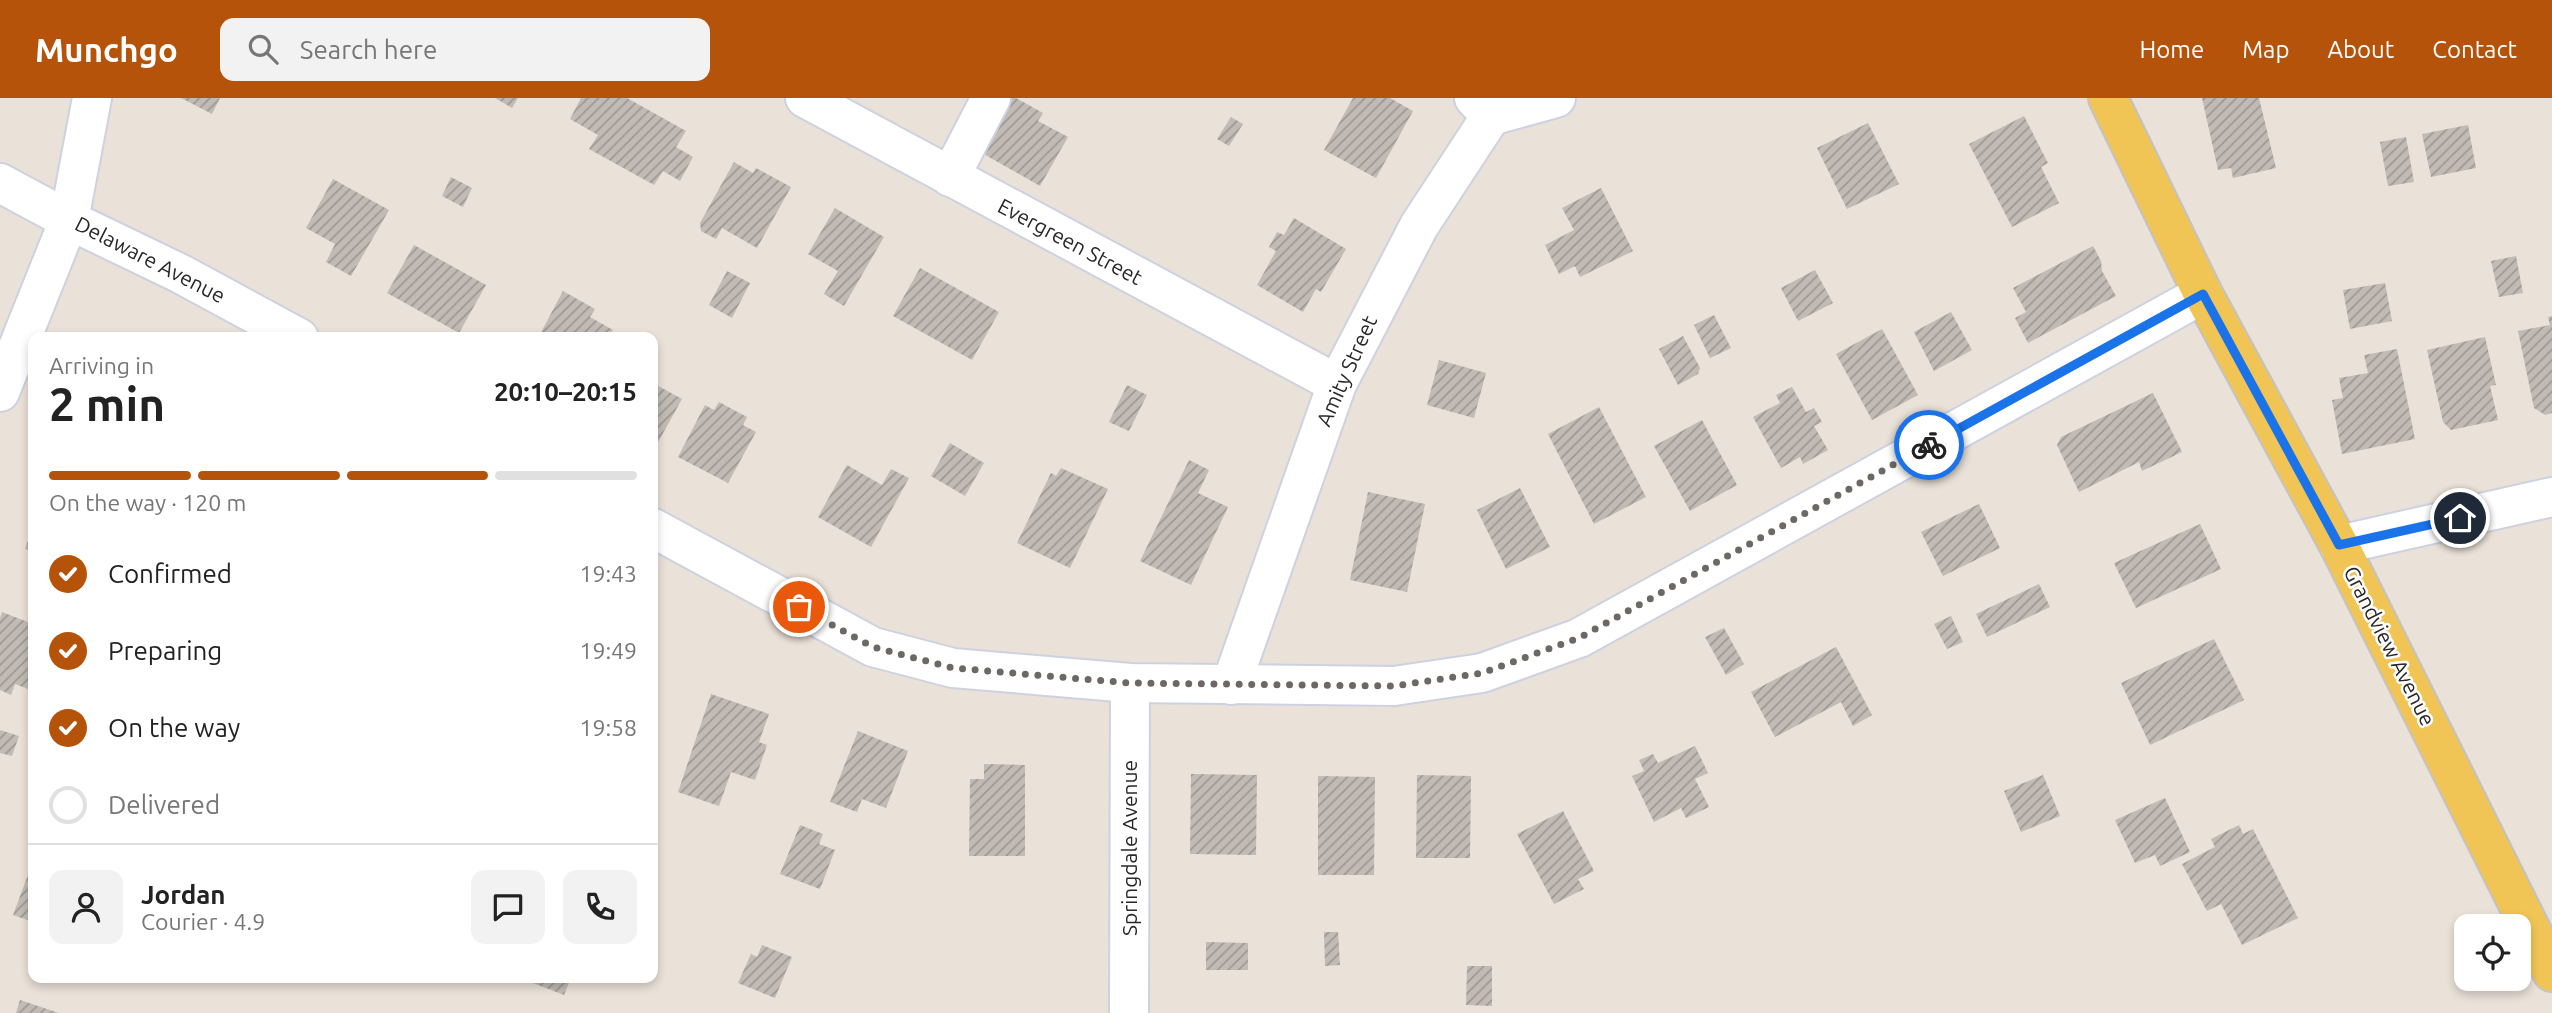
<!DOCTYPE html>
<meta charset="utf-8">
<style>
body{margin:0;font-family:Ubuntu,sans-serif;background:#f2f2f2;color:#222;height:100vh;display:flex;flex-direction:column;font-size:26px;white-space:nowrap}
*{box-sizing:border-box;margin:0}
p{font-size:23px;color:#767676}
.icon{flex:none;width:38px;height:38px;fill:none;stroke:currentColor;stroke-width:2;stroke-linecap:round;stroke-linejoin:round}
.map{position:relative;flex:1;overflow:hidden}
.details{position:absolute;left:28px;top:234px;width:630px;height:651px;display:flex;flex-direction:column;background:#fff;border-radius:14px;box-shadow:0 4px 10px #0003}
.details>*{flex:none}
.buttons{position:absolute;left:2454px;top:816px;display:grid;gap:14px}
.buttons a{display:grid;place-items:center;width:77px;height:77px;border-radius:14px;background:#fff;box-shadow:0 4px 10px #0003;font-size:35px}
.pin{position:absolute;display:grid;place-items:center;width:60px;height:60px;color:#fff;margin:-30px;border:4px solid #fff;border-radius:50%;box-shadow:0 2px 7px #0007}
.courier{position:absolute;display:grid;place-items:center;width:70px;height:70px;margin:-35px;border:5px solid #1a73e8;border-radius:50%;background:#fff;color:#222;box-shadow:0 2px 9px #0007}
.overview em{font-style:normal;font-weight:700}
.overview div{display:flex;flex-direction:column-reverse}
.overview{display:flex;align-items:center;justify-content:space-between;height:119px;padding:0 21px}
h1{font-size:46px;font-weight:700;line-height:52px}
.bar{display:grid;grid-template-columns:repeat(4,1fr);gap:10px 7px;align-content:center;height:84px;padding:0 21px}
.bar i{height:9px;border-radius:5px;background:#e0e0e0}
.bar .active{background:#b45309}
.bar p{grid-column:span 4}
.line{display:flex;align-items:center;gap:18px;padding:0 21px;border-top:2px solid #e0e0e0}
.line div{flex:1}
.round{display:grid;place-items:center;flex:none;width:74px;height:74px;border-radius:14px;background:#f2f2f2}
ol{padding:0 21px;list-style:none}
li{display:flex;align-items:center;gap:21px;height:77px}
li p{margin-inline-start:auto}
li .icon{padding:7px;border-radius:50%;background:#b45309;color:#fff;stroke-width:4}
li:last-child{color:#767676}
li i{width:38px;height:38px;border:4px solid #e0e0e0;border-radius:50%}
header{display:flex;align-items:center;gap:42px;box-sizing:border-box;height:98px;padding:0 35px;background:#b45309;color:#fff}
header strong{font-size:33px}
nav{display:flex;gap:38px;margin-inline-start:auto;font-size:24px}
.search{width:490px;height:63px;background:#f2f2f2;display:flex;align-items:center;gap:18px;box-sizing:border-box;padding:0 24px;border-radius:14px;color:#767676;font-size:26px}
.map>svg:first-child{display:block}
</style>
<header>
<strong>Munchgo</strong>
<div class="search"><svg class="icon" aria-label="search" viewBox="0 0 24 24"><circle cx="10" cy="10" r="6"/><path d="M15 15l6 6"/></svg>Search here</div>
<nav><a>Home</a><a>Map</a><a>About</a><a>Contact</a></nav>
</header>
<div class="map">
<svg width="2552" height="915" viewBox="0 0 2552 915">
<defs>
<pattern id="building-hatch" width="6" height="6" patternUnits="userSpaceOnUse" patternTransform="scale(1.75)"><rect width="6" height="6" fill="#c2bbb5"/><path d="M-1 1l2-2M0 6l6-6M5 7l2-2" fill="none" stroke="#9e9893"/></pattern>
</defs>
<rect width="100%" height="100%" fill="#eae1d8"/>
<!-- building -->
<g fill="url(#building-hatch)">
<polygon points="181,0 220,0 212,16"/>
<polygon points="495,0 518,0 512,10"/>
<polygon points="581,0 627,0 686,33 676,49 693,59 680,83 663,73 654,87 589,51 598,37 570,21"/>
<polygon points="1010,0 1016,0 1043,15 1038,23 1068,39 1040,88 982,55"/>
<polygon points="1353,0 1390,0 1413,13 1376,80 1324,52"/>
<polygon points="2202,0 2259,0 2276,70 2233,80 2231,70 2218,72"/>
<polygon points="2024,18 2048,65 2041,69 2059,105 2012,129 1969,46"/>
<polygon points="1231,19 1243,26 1229,48 1217,41"/>
<polygon points="1868,25 1899,86 1847,111 1817,50"/>
<polygon points="2468,27 2476,70 2431,79 2422,36"/>
<polygon points="2406,39 2414,84 2388,88 2380,44"/>
<polygon points="734,64 753,75 756,70 791,89 757,150 722,130 716,141 701,133 700,125"/>
<polygon points="451,79 472,90 463,109 442,98"/>
<polygon points="333,81 389,112 351,178 326,164 335,146 306,130"/>
<polygon points="1601,90 1633,153 1580,179 1575,168 1559,176 1545,147 1574,132 1562,110"/>
<polygon points="835,110 884,139 844,208 824,196 838,173 808,156"/>
<polygon points="1294,120 1346,151 1321,194 1316,191 1303,214 1257,187 1276,153 1269,149 1277,134 1284,137"/>
<polygon points="414,147 486,187 459,235 387,195"/>
<polygon points="2093,148 2101,163 2102,173 2116,198 2028,245 2015,220 2026,214 2013,190"/>
<polygon points="2516,158 2523,195 2499,199 2491,163"/>
<polygon points="920,170 999,214 972,262 893,218"/>
<polygon points="1815,172 1833,205 1798,223 1781,190"/>
<polygon points="727,173 750,185 732,220 709,207"/>
<polygon points="2385,185 2392,223 2350,231 2343,192"/>
<polygon points="563,193 595,211 590,219 613,232 608,240 538,240"/>
<polygon points="1951,214 1972,252 1934,273 1914,234"/>
<polygon points="1714,217 1731,250 1710,260 1694,227"/>
<polygon points="2552,218 2552,315 2545,317 2534,310 2518,233 2550,227 2548,219"/>
<polygon points="1882,231 1918,297 1872,322 1836,256"/>
<polygon points="1683,238 1700,270 1698,276 1678,287 1659,251"/>
<polygon points="2485,239 2496,287 2490,288 2498,322 2451,332 2443,324 2427,252"/>
<polygon points="2397,251 2415,341 2342,356 2332,302 2343,300 2339,280 2368,275 2364,257"/>
<polygon points="1439,262 1486,275 1474,320 1427,307"/>
<polygon points="653,285 682,301 656,348 653,346"/>
<polygon points="1127,287 1147,297 1129,333 1109,324"/>
<polygon points="1792,289 1806,314 1814,310 1822,324 1814,328 1828,352 1803,366 1800,359 1781,370 1753,319 1780,305 1776,297"/>
<polygon points="2153,295 2182,354 2142,373 2139,364 2079,394 2057,347 2061,339"/>
<polygon points="719,304 747,319 743,327 756,334 728,385 678,359 705,307 714,312"/>
<polygon points="1599,309 1646,399 1594,426 1548,336"/>
<polygon points="1702,322 1737,387 1690,413 1654,348"/>
<polygon points="950,345 984,365 965,398 931,378"/>
<polygon points="1189,362 1209,372 1198,395 1228,409 1191,487 1140,463"/>
<polygon points="847,367 882,387 891,371 909,380 871,449 818,419"/>
<polygon points="1061,370 1108,391 1070,470 1017,445 1051,375 1056,378"/>
<polygon points="1520,390 1550,449 1506,471 1477,412"/>
<polygon points="1368,394 1425,406 1407,494 1350,482"/>
<polygon points="1979,406 2000,450 1943,478 1921,434"/>
<polygon points="2200,426 2221,471 2136,510 2114,465"/>
<polygon points="33,429 33,454 25,451"/>
<polygon points="2039,486 2050,509 1987,539 1976,516"/>
<polygon points="2,514 33,526 33,577 28,591 15,586 11,597 0,592 0,520"/>
<polygon points="1951,518 1963,544 1947,551 1934,526"/>
<polygon points="1724,530 1744,566 1726,577 1705,539"/>
<polygon points="2214,541 2244,602 2150,647 2121,585"/>
<polygon points="1836,549 1872,617 1853,628 1841,604 1775,639 1751,594"/>
<polygon points="711,596 769,616 759,644 767,647 755,682 731,674 719,708 678,694"/>
<polygon points="0,632 19,638 12,658 0,655"/>
<polygon points="858,633 908,653 886,710 862,701 857,714 830,704"/>
<polygon points="1695,648 1708,675 1695,681 1709,709 1686,720 1681,710 1654,724 1632,678 1644,673 1639,662 1653,656 1658,665"/>
<polygon points="984,666 1025,667 1025,758 969,758 970,681 984,681"/>
<polygon points="1191,676 1257,677 1256,757 1190,756"/>
<polygon points="1417,677 1471,678 1470,760 1416,760"/>
<polygon points="2043,677 2060,718 2021,734 2004,693"/>
<polygon points="1318,678 1375,679 1374,777 1318,777"/>
<polygon points="2165,700 2190,754 2160,768 2155,757 2135,765 2115,722"/>
<polygon points="1563,713 1594,773 1578,781 1584,791 1554,806 1517,736"/>
<polygon points="800,727 823,736 819,746 835,752 820,791 780,776"/>
<polygon points="2239,727 2243,736 2253,731 2298,820 2242,847 2221,806 2207,813 2182,766 2215,749 2211,741"/>
<polygon points="28,777 33,779 33,824 13,817"/>
<polygon points="1324,834 1338,834 1340,867 1325,868"/>
<polygon points="1206,844 1248,845 1248,872 1206,872"/>
<polygon points="762,847 792,859 775,900 738,885 751,856 757,859"/>
<polygon points="1467,868 1492,868 1492,908 1466,907"/>
<polygon points="520,880 571,880 564,897"/>
<polygon points="20,902 59,915 16,915"/>
</g>
<g fill="none" stroke-linecap="round" stroke-linejoin="round">
<!-- minor casing -->
<g stroke="#cdd2e1" stroke-width="42">
<g id="minor">
<polyline points="805,0 1337,286"/>
<polyline points="1474,0 1491,18 1556,0"/>
<polyline points="950,79 991,0"/>
<polyline points="0,85 69,122 181,176 299,240"/>
<polyline points="0,294 69,122 92,0"/>
<polyline points="653,430 873,549 953,570 1130,585 1394,588 1482,575 1579,540 2203,196"/>
<polyline points="2339,447 2552,399"/>
<polyline points="1231,587 1337,286 1419,128 1491,18"/>
<polyline points="1129,915 1130,585"/>
</g>
</g>
<!-- major casing -->
<g stroke="#c3c3c3" stroke-width="42">
<polyline id="major" points="2108,0 2203,196 2339,447 2552,874"/>
</g>
<!-- minor -->
<use href="#minor" stroke="#fff" stroke-width="38"/>
<!-- major -->
<use href="#major" stroke="#f1c456" stroke-width="38"/>
</g>
<g fill="none" stroke-linecap="round" stroke-linejoin="round">
<!-- done -->
<polyline stroke="#6b6865" stroke-width="7" stroke-dasharray="0 12.6" points="799,509 873,549 953,570 1130,585 1394,588 1482,575 1579,540 1929,347"/>
<!-- route -->
<polyline stroke="#1a73e8" stroke-width="9" points="1929,347 2203,196 2339,447 2460,420"/>
</g>
<g text-anchor="middle" stroke-width="5" stroke-linejoin="round" paint-order="stroke">
<!-- street labels -->
<g font-size="21" fill="#272727" stroke="#fff">
<text transform="translate(1070 144) rotate(28)" y="7">Evergreen Street</text>
<text transform="translate(150 162) rotate(27)" y="7">Delaware Avenue</text>
<text transform="translate(1347 273) rotate(-66)" y="7">Amity Street</text>
<text transform="translate(2389 548) rotate(63)" y="7">Grandview Avenue</text>
<text transform="translate(1130 750) rotate(-90)" y="7">Springdale Avenue</text>
</g>
</g>
</svg>
<div class="buttons">
<a><svg class="icon" aria-label="locate" viewBox="0 0 24 24"><circle cx="12" cy="12" r="6"/><path d="M12 2v4M12 18v4M2 12h4M18 12h4"/></svg></a>
</div>
<div class="pin" style="left:799px;top:509px;background:#ea580c"><svg class="icon" aria-label="bag" viewBox="0 0 24 24"><path d="M5 8h14l-1 12H6zM9 8a3 3 0 0 1 6 0"/></svg></div>
<div class="pin" style="left:2460px;top:420px;background:#1f2937"><svg class="icon" aria-label="home" viewBox="0 0 24 24"><path d="M3 11l9-7 9 7M6 9v11h12V9"/></svg></div>
<div class="courier" style="left:1929px;top:347px"><svg class="icon" aria-label="bike" viewBox="0 0 24 24"><circle cx="6" cy="16" r="4"/><circle cx="18" cy="16" r="4"/><path d="M6 16l4-8h5l3 8M10 8l3 8H6M13 5h3"/></svg></div>
<section class="details">
<div class="overview"><div><h1>2 min</h1><p>Arriving in</p></div><em>20:10–20:15</em></div>
<div class="bar"><i class="active"></i><i class="active"></i><i class="active"></i><i></i><p>On the way · 120 m</p></div>
<ol>
<li><svg class="icon" aria-label="check" viewBox="0 0 24 24"><path d="M5 12l5 5 9-10"/></svg>Confirmed<p>19:43</p></li>
<li><svg class="icon" aria-label="check" viewBox="0 0 24 24"><path d="M5 12l5 5 9-10"/></svg>Preparing<p>19:49</p></li>
<li><svg class="icon" aria-label="check" viewBox="0 0 24 24"><path d="M5 12l5 5 9-10"/></svg>On the way<p>19:58</p></li>
<li><i></i>Delivered</li>
</ol>
<div class="line" style="height:126px"><a class="round"><svg class="icon" aria-label="person" viewBox="0 0 24 24"><circle cx="12" cy="8" r="4"/><path d="M4 21q1-7 8-7t8 7"/></svg></a><div><b>Jordan</b><p>Courier · 4.9</p></div><a class="round"><svg class="icon" aria-label="chat" viewBox="0 0 24 24"><path d="M4 5h16v11H9l-5 4z"/></svg></a><a class="round"><svg class="icon" aria-label="phone" viewBox="0 0 24 24"><path d="M5 4h4l2 5-3 2q2 4 5 5l2-3 5 2v4C11 20 4 13 5 4z"/></svg></a></div>
</section>
</div>
